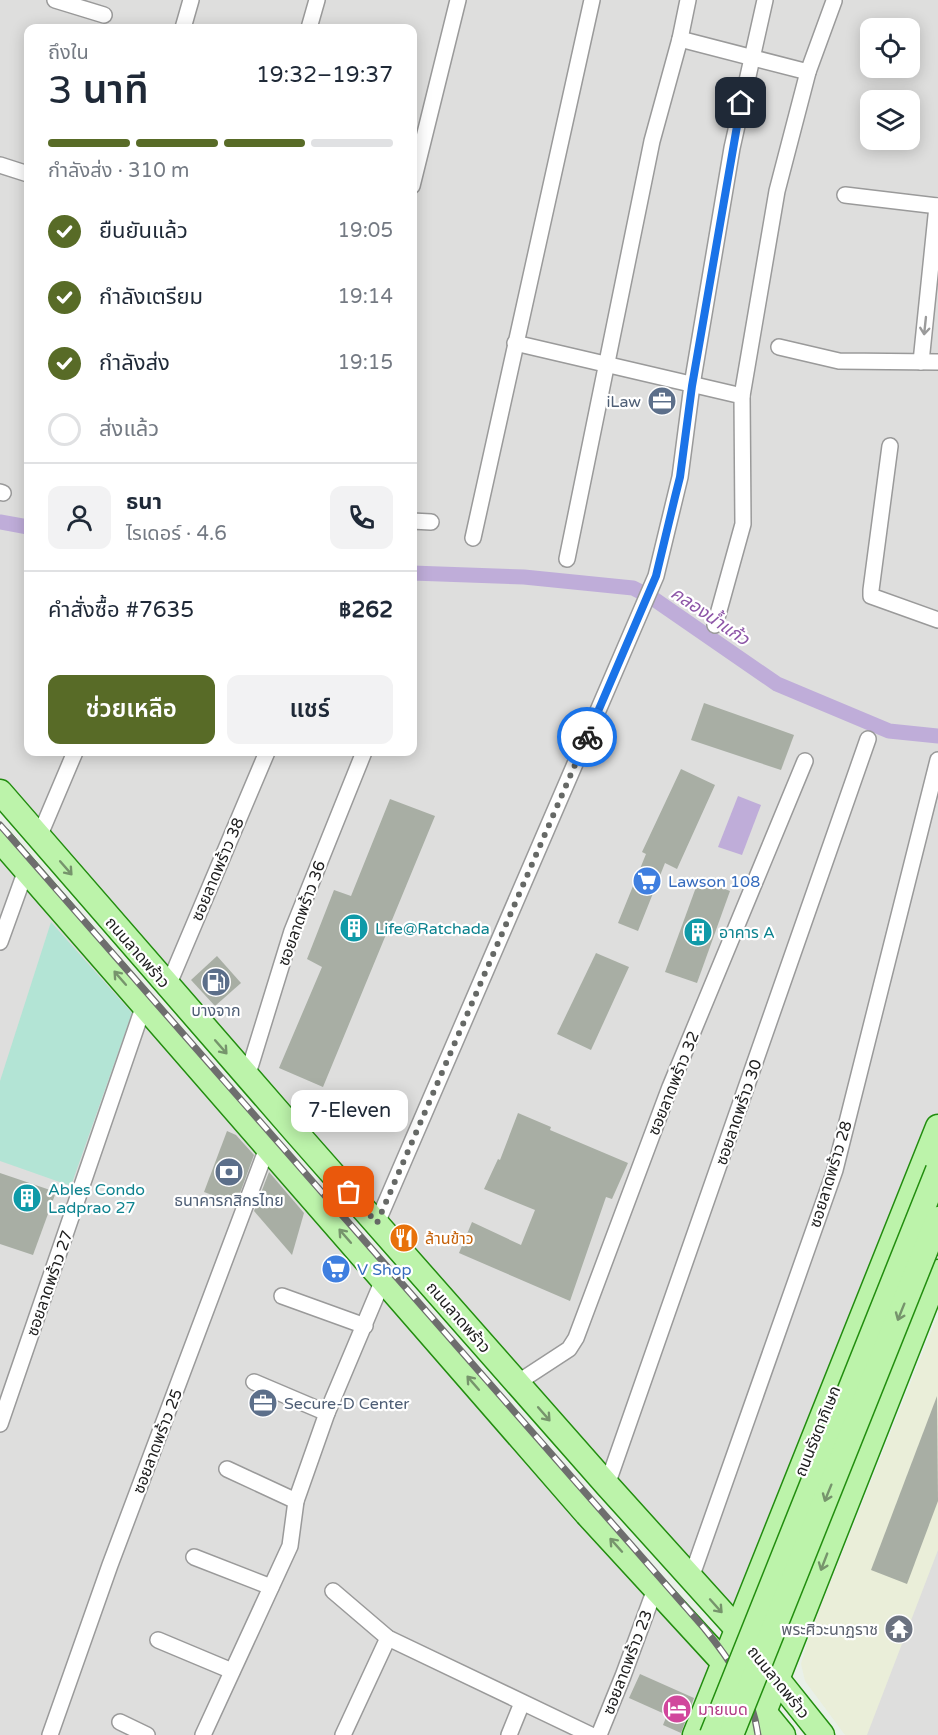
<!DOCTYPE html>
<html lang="th">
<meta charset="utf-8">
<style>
body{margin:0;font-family:"Varela Round","Noto Sans Thai",sans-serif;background:#f2f2f3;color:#1f2937;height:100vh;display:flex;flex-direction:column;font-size:22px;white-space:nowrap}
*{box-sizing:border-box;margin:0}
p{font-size:20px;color:#747a83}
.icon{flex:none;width:33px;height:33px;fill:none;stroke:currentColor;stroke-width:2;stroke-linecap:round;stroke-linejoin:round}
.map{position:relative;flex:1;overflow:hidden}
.drawer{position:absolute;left:24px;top:24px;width:393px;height:732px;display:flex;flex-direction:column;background:#fff;border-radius:12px;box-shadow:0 3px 15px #0003}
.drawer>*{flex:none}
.buttons{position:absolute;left:860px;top:18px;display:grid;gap:12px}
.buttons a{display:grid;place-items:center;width:60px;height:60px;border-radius:12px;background:#fff;box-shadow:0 3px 15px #0003;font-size:30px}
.pin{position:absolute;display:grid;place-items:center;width:51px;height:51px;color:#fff;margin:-26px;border-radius:12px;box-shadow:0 3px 9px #0006}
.courier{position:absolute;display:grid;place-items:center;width:60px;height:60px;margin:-30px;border:4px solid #1a73e8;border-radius:50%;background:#fff;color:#222;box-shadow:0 2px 8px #0007}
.bubble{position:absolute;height:42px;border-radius:12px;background:#fff;box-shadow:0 3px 15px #0003;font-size:20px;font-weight:600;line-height:42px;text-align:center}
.summary em{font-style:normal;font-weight:600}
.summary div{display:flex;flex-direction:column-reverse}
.summary{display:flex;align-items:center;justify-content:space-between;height:102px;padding:0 24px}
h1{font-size:39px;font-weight:600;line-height:45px}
.bar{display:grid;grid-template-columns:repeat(4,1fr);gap:9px 6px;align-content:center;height:72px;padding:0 24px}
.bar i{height:8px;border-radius:4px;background:#e0e1e3}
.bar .current{background:#586b27}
.bar p{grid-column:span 4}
.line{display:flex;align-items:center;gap:15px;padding:0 24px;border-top:2px solid #e0e1e3}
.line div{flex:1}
.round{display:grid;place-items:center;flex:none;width:63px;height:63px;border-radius:12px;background:#f2f2f3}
ol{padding:0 24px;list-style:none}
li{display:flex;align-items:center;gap:18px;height:66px}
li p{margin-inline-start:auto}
li .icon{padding:6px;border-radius:50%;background:#586b27;color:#fff;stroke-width:4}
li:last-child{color:#747a83}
li i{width:33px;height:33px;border:3px solid #e0e1e3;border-radius:50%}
.action{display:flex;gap:12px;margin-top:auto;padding:12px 24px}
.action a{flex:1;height:69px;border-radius:12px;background:#586b27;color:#fff;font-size:24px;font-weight:600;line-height:69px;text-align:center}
.action a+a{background:#f2f2f3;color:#1f2937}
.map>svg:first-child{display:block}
</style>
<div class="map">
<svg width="938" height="1735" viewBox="0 0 938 1735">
<rect width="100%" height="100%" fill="#e9f0e8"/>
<!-- residential -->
<g fill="#dededd" fill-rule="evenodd">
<path d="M0,0H938V1127L738,1630L0,792ZM28,28H412V752H28ZM870,28H909V68H870ZM870,100H909V140H870Z"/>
<polygon points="0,853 713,1663 685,1735 0,1735"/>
<polygon points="938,1545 938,1735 859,1735"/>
</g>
<!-- commercial -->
<polygon fill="#eaeed9" points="938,1315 938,1550 867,1735 845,1735 805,1681 801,1664 810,1633"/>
<!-- grass -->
<polygon fill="#b3e4d5" points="51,922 132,1013 71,1186 0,1161 0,1081"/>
<!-- water -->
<polygon fill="#bfadd9" points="738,796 761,805 742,855 718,847"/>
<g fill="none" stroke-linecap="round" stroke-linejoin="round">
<!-- canal -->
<g stroke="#bfadd9" stroke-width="15">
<polyline points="0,522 28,527"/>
<polyline points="412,573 524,577 633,588 651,597 777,684 889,731 938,736"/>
</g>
</g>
<!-- building -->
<g fill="#a8aea4">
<polygon points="704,703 794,735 781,770 691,740"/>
<polygon points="681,769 715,785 677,869 665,863 638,931 618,923 646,854 642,852"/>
<polygon points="390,799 435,816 323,1087 279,1068 322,967 307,959 334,890 351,896"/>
<polygon points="699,879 730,891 697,983 665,972"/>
<polygon points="596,953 629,967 591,1050 557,1034"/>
<polygon points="217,956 241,983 215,1006 191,980"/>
<polygon points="518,1113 551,1127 550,1130 628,1163 612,1199 606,1197 570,1301 459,1253 472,1222 521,1245 535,1210 484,1189 498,1159 500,1160"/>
<polygon points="227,1131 236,1135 254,1155 236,1204 204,1192"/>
<polygon points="269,1172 304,1213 292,1255 254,1211"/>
<polygon points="0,1173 56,1192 33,1255 0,1244"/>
<polygon points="937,1396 938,1501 907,1584 871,1570"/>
<polygon points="640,1674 694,1698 681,1733 663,1725 667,1715 629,1698"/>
</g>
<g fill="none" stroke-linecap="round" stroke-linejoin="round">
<!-- minor casing -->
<g stroke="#9a9a9a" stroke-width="18">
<g id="minor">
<polyline points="55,0 104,15"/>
<polyline points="183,28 191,0"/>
<polyline points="309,28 317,0"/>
<polyline points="680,39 808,72"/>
<polyline points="0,165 28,174"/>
<polyline points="412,186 458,0"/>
<polyline points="845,195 938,206"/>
<polyline points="515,343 742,396 743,524 715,625"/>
<polyline points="779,347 839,361 938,362"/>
<polyline points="921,362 937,206"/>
<polyline points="742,396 777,191 808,72 834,1"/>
<polyline points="890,446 871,590 871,596 938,620"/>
<polyline points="0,492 3,493"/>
<polyline points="412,521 431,522"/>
<polyline points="473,538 592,0"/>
<polyline points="567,559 652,141 680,39 688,0"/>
<polyline points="39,837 75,752"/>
<polyline points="0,942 26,870"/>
<polyline points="168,986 267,752"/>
<polyline points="247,1077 292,931 364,752"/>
<polyline points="377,1223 656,576 680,477 692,385 732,148 765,0"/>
<polyline points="282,1296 365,1326"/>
<polyline points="254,1382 327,1413"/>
<polyline points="517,1383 569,1349 576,1338 670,1087 805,761"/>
<polyline points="0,1424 144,1005"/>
<polyline points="227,1469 296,1501"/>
<polyline points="607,1485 868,739"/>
<polyline points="194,1557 271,1587"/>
<polyline points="691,1578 835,1170 938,760"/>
<polyline points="333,1591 388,1638 591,1735"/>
<polyline points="158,1640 232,1671"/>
<polyline points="120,1722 147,1735"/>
<polyline points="50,1735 110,1565 267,1148"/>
<polyline points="203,1735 290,1546 296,1501 327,1413 383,1280"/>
<polyline points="343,1735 388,1638"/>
<polyline points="509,1735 522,1703"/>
<polyline points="599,1735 623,1676 655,1589"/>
</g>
</g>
<!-- primary casing -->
<g stroke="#228d0f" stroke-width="27">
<g id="primary">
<polyline points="0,792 294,1130 607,1485 738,1630 822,1735"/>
<polyline points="0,840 587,1514 724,1663 783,1735"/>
<polyline points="695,1735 938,1127"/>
<polyline points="755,1735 938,1272"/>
</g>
</g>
<!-- minor -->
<use href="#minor" stroke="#fff" stroke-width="15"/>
<!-- primary -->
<use href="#primary" stroke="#bcf3aa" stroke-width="24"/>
<!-- rail casing -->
<g stroke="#6e6e6e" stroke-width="7">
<path id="rail" d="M0,825L704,1628C731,1661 752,1692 758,1735"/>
</g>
<!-- rail -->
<use href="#rail" stroke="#fff" stroke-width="4.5" stroke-dasharray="14" stroke-linecap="butt"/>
<!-- primary-bridge casing -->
<g stroke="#228d0f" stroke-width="27" stroke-linecap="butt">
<g id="primary-bridge">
<polyline points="712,1735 938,1170"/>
<polyline points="731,1735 938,1219"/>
</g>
</g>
<!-- primary-bridge -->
<use href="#primary-bridge" stroke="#bcf3aa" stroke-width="24"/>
</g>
<!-- one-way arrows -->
<defs><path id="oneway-shaft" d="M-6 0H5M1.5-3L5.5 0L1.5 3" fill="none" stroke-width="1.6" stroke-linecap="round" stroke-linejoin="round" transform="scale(1.5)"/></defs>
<use stroke="#9b9b9b" href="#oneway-shaft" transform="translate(925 326) rotate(96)"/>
<g stroke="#76946c">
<use href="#oneway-shaft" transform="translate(66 868) rotate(49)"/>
<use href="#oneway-shaft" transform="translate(120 978) rotate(-131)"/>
<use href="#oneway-shaft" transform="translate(221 1047) rotate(49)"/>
<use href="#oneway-shaft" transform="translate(345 1236) rotate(-131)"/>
<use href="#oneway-shaft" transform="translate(901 1312) rotate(112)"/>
<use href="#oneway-shaft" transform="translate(473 1383) rotate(-131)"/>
<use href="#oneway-shaft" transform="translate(544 1414) rotate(49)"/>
<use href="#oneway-shaft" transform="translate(828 1493) rotate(112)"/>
<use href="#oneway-shaft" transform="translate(616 1545) rotate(-132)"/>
<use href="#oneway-shaft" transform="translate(824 1562) rotate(111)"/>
<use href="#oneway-shaft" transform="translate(716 1606) rotate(48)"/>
</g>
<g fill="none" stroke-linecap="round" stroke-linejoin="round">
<!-- done -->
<polyline stroke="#666966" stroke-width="6" stroke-dasharray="0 10.8" points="349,1192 377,1223 587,737"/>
<!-- route -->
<polyline stroke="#1a73e8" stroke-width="8" points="587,737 656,576 675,497 680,477 692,386 741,103"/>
</g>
<!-- icons -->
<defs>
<g id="office-disc" transform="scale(1.5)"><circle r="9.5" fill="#5c6f8a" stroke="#fff"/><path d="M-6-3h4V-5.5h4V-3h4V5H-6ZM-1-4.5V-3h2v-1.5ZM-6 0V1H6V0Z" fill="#fff"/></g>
<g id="supermarket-disc" transform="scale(1.5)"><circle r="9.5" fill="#3f7fe0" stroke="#fff"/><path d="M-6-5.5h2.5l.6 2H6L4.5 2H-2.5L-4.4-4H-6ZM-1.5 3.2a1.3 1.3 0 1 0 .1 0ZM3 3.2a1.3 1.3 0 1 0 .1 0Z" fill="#fff"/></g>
<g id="building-disc" transform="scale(1.5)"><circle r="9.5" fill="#0f9aa8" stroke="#fff"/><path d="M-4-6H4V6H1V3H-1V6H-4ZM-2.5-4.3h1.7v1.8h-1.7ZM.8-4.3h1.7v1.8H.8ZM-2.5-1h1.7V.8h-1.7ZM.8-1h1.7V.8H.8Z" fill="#fff"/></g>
<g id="fuel-disc" transform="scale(1.5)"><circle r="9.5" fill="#5c6f8a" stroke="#fff"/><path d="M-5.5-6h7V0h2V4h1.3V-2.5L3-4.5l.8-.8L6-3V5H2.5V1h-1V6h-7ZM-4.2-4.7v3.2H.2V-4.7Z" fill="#fff"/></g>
<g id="bank-disc" transform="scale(1.5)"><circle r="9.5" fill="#5c6f8a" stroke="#fff"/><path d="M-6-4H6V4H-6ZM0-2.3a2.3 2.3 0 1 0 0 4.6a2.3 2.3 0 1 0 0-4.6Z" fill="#fff"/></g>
<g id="restaurant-disc" transform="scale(1.5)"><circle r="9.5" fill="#e8710a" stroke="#fff"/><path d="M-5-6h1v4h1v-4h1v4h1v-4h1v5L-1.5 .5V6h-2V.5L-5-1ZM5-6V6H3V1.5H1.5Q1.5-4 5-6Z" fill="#fff"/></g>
<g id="temple-disc" transform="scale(1.5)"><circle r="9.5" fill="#6b7280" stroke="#fff"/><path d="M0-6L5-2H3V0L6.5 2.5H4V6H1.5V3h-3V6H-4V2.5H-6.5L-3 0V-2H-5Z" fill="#fff"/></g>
<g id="hotel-disc" transform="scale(1.5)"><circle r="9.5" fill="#d1479c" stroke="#fff"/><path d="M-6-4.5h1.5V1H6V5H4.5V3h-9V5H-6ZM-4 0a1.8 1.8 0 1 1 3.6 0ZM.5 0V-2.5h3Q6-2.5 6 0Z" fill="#fff"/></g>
</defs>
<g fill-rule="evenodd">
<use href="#office-disc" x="662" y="401"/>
<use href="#supermarket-disc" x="647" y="881"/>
<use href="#building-disc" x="354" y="928"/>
<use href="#building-disc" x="698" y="932"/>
<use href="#fuel-disc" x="216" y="982"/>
<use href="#bank-disc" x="229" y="1172"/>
<use href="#building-disc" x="27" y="1198"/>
<use href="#restaurant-disc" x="404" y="1238"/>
<use href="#supermarket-disc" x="336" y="1269"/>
<use href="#office-disc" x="263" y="1403"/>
<use href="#temple-disc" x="899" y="1629"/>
<use href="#hotel-disc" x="677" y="1709"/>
</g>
<g text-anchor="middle" stroke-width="4.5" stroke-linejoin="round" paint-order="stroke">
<!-- service labels -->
<g font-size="16" fill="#4e5e75" stroke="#fff">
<text x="641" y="407" text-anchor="end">iLaw</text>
<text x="216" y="1016">บางจาก</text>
<text x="229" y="1206">ธนาคารกสิกรไทย</text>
<text x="284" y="1409" text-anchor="start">Secure-D Center</text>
</g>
<!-- street labels -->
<g font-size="16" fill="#202020" stroke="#fff">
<text transform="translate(217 869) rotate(-67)" y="6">ซอยลาดพร้าว 38</text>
<text transform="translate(301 913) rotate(-70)" y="6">ซอยลาดพร้าว 36</text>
<text transform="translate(138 952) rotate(49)" y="6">ถนนลาดพร้าว</text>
<text transform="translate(673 1083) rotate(-68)" y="6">ซอยลาดพร้าว 32</text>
<text transform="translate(738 1112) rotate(-71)" y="6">ซอยลาดพร้าว 30</text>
<text transform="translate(830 1174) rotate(-73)" y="6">ซอยลาดพร้าว 28</text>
<text transform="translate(49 1283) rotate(-71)" y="6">ซอยลาดพร้าว 27</text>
<text transform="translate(459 1317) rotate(49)" y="6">ถนนลาดพร้าว</text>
<text transform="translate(817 1431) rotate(-68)" y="6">ถนนรัชดาภิเษก</text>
<text transform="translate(157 1441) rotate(-69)" y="6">ซอยลาดพร้าว 25</text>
<text transform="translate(627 1662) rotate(-69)" y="6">ซอยลาดพร้าว 23</text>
<text transform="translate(779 1682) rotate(51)" y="6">ถนนลาดพร้าว</text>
</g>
<!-- shop labels -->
<g font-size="16" fill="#366cbe" stroke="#fff" text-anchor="start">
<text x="668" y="887">Lawson 108</text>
<text x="357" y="1275">V Shop</text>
</g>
<!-- culture labels -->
<g font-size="16" fill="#0d838f" stroke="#fff" text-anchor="start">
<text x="375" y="934">Life@Ratchada</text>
<text x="719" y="938">อาคาร A</text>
<text x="48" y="1195">Ables Condo<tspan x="48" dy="18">Ladprao 27</tspan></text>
</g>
<!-- food labels -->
<g font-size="16" fill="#c56008" stroke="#fff" text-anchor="start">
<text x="425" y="1244">ล้านข้าว</text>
</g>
<!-- worship labels -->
<g font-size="16" fill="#5b616d" stroke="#fff" text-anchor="end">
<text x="878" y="1635">พระศิวะนาฏราช</text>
</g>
<!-- hotel labels -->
<g font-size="16" fill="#b23c85" stroke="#fff" text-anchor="start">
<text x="698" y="1715">มายเบด</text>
</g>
<!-- water labels -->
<g font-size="18" font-style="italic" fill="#8d55a7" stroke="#fff">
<text transform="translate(710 616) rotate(34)" y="6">คลองน้ำแก้ว</text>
</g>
</g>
</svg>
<div class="buttons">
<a><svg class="icon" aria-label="locate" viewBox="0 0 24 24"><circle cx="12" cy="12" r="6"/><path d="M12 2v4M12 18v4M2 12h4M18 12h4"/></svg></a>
<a><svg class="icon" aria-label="layers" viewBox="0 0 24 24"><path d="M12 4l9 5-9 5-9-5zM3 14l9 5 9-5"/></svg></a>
</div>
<div class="pin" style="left:349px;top:1192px;background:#ea580c"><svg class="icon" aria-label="bag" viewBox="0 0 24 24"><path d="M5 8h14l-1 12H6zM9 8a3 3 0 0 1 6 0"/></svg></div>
<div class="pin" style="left:741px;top:103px;background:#1f2937"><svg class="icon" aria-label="home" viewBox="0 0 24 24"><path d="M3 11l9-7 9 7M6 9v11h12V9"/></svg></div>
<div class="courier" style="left:587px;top:737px"><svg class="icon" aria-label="bike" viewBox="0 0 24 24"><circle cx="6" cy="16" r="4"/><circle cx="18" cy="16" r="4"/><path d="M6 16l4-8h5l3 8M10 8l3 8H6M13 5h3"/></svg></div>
<div class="bubble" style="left:291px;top:1090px;width:117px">7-Eleven</div>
<section class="drawer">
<div class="summary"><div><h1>3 นาที</h1><p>ถึงใน</p></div><em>19:32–19:37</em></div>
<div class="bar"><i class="current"></i><i class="current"></i><i class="current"></i><i></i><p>กำลังส่ง · 310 m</p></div>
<ol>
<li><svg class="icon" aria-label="check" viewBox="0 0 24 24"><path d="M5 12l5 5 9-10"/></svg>ยืนยันแล้ว<p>19:05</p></li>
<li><svg class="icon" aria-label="check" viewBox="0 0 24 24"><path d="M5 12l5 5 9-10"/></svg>กำลังเตรียม<p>19:14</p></li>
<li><svg class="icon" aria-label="check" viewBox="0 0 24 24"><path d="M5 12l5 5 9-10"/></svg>กำลังส่ง<p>19:15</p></li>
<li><i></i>ส่งแล้ว</li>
</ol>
<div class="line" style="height:108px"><a class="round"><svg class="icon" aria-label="person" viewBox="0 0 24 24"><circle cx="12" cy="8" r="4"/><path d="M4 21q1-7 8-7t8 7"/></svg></a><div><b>ธนา</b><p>ไรเดอร์ · 4.6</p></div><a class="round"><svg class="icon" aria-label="phone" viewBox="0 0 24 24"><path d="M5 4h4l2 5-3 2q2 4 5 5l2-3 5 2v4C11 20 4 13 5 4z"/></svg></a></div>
<div class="line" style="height:78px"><div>คำสั่งซื้อ #7635</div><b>฿262</b></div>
<div class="action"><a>ช่วยเหลือ</a><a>แชร์</a></div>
</section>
</div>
